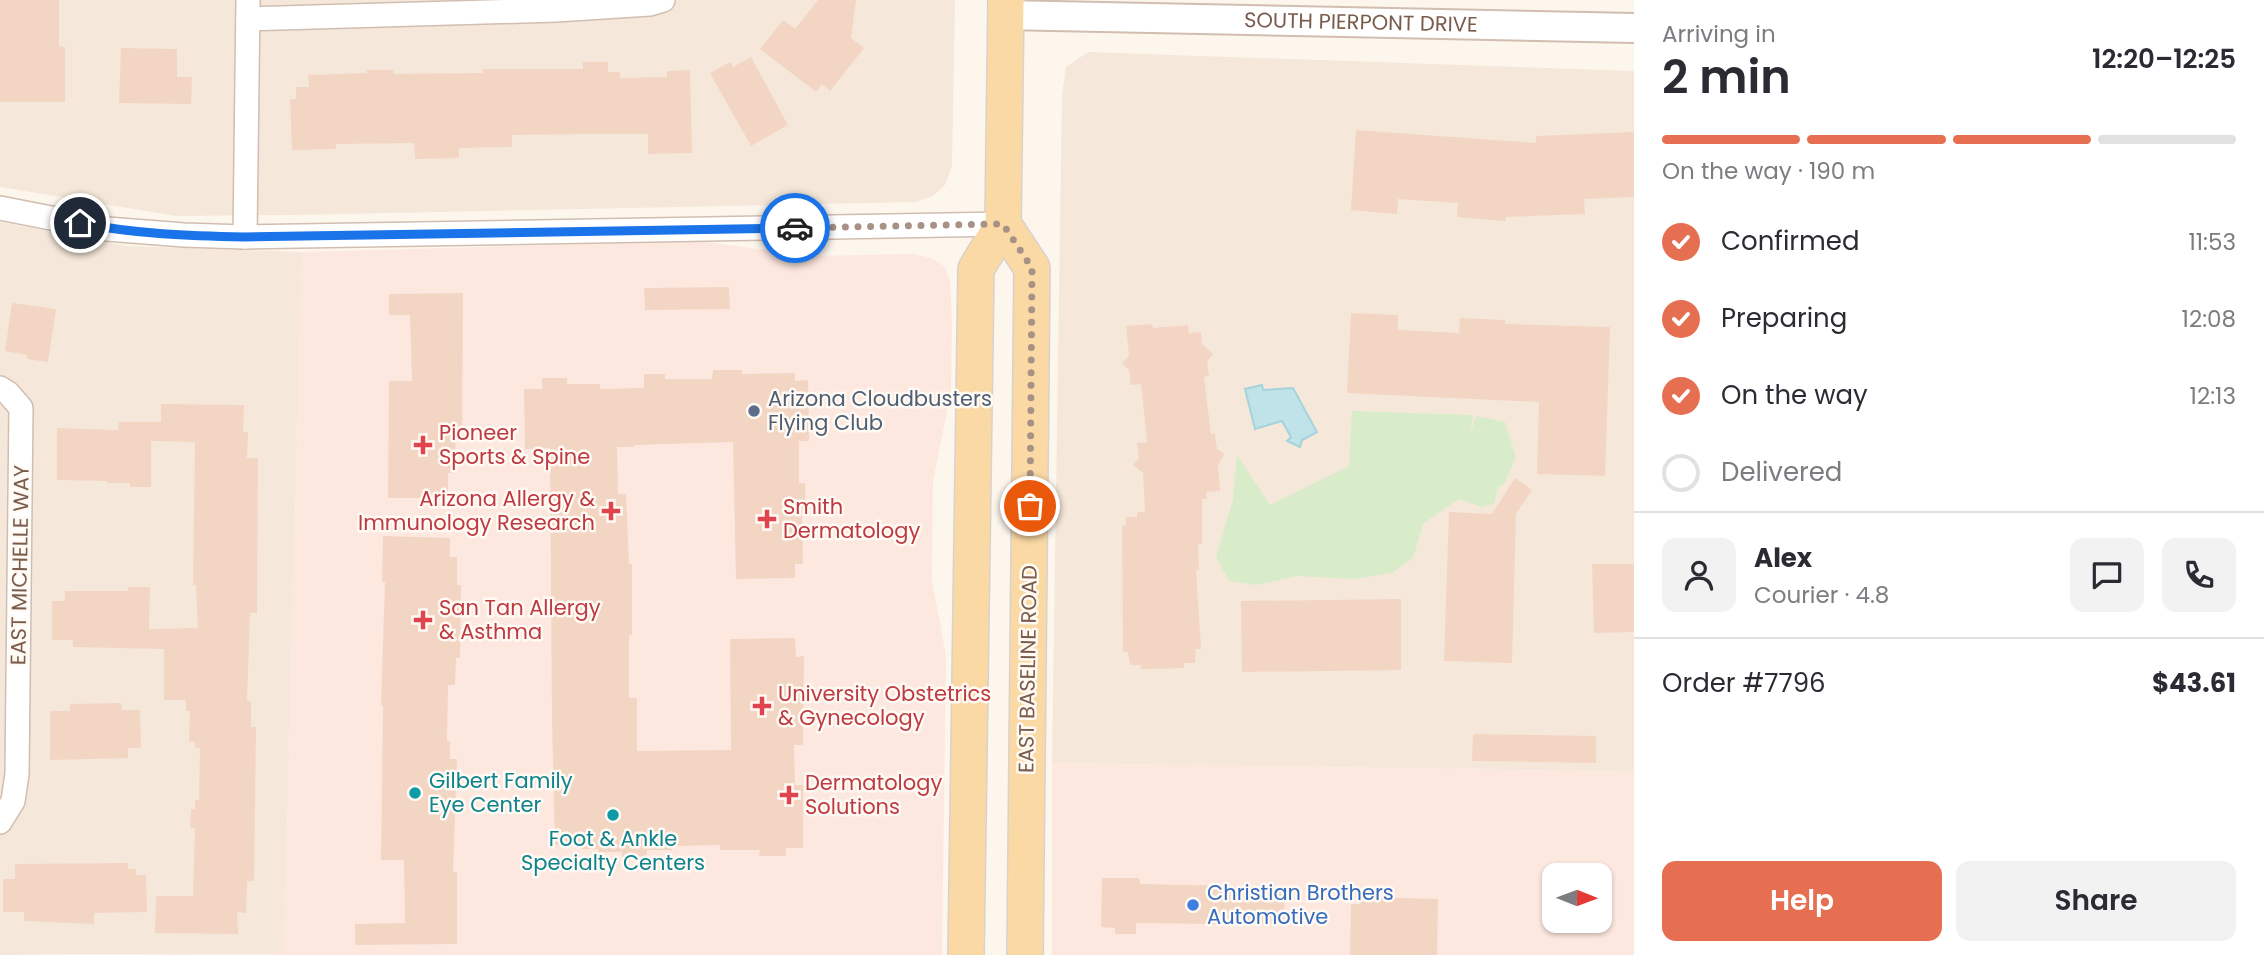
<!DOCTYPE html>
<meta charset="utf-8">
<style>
body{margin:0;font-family:Poppins,sans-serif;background:#f2f2f3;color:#2b2b33;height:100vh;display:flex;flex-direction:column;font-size:26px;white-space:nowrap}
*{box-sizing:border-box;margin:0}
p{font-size:23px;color:#7c7c81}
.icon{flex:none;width:38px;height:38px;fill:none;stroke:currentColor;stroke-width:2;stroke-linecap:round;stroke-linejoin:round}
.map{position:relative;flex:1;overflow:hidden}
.details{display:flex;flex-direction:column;background:#fff;width:630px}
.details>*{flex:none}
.needle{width:46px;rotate:91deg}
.tools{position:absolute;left:1542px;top:863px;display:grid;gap:14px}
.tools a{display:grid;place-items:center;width:70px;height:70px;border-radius:14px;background:#fff;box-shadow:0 2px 5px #0004;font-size:35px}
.pin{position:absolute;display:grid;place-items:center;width:60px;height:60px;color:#fff;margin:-30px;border:4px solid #fff;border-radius:50%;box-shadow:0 2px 7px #0007}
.courier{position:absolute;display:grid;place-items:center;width:70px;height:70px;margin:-35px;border:5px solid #1a73e8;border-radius:50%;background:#fff;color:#222;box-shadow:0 2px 9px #0007}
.headline em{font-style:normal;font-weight:600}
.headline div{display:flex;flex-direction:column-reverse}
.headline{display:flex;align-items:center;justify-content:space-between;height:119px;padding:0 28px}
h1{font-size:46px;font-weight:600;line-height:52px}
.bar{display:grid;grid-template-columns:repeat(4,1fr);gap:10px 7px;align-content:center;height:84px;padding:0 28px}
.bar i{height:9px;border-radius:5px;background:#e1e1e2}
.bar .current{background:#e76f51}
.bar p{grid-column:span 4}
.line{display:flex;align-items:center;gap:18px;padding:0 28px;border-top:2px solid #e1e1e2}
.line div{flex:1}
.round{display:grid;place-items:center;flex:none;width:74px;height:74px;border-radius:14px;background:#f2f2f3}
ol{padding:0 28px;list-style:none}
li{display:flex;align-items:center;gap:21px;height:77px}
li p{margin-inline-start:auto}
li .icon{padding:7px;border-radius:50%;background:#e76f51;color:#fff;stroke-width:4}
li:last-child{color:#7c7c81}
li i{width:38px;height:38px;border:4px solid #e1e1e2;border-radius:50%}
.action{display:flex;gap:14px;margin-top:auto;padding:14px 28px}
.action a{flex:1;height:80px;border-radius:14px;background:#e76f51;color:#fff;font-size:28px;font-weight:600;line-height:80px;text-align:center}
.action a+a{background:#f2f2f3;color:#2b2b33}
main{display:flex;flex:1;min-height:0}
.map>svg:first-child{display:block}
</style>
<main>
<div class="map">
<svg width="1634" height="955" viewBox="0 0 1634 955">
<rect width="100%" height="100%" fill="#fdf6ec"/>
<!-- residential -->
<g fill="#f5e8da">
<polygon points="0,0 955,0 952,166 945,185 933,196 916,202 294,215 176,216 0,187"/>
<polygon points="1088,52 1634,71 1634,772 1052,763 1062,95 1066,67"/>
<polygon points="0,222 127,246 302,252 284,953 0,955"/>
</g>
<!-- commercial -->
<g fill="#fde8e0" fill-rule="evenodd">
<polygon points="699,241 812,256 913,254 932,258 944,266 950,280 952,322 951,391 933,481 932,580 946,656 942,955 64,955 284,953 302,252"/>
<path d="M1052,763L1634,772V955H1052ZM1554,875H1600V920H1554Z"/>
</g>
<!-- green -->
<polygon fill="#d8ecc9" points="1352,411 1473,415 1470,435 1476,416 1505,422 1516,457 1504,484 1498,487 1494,504 1481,507 1459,499 1423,524 1413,558 1392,573 1353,579 1298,576 1256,585 1229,581 1216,557 1233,500 1237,455 1270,505 1349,466"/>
<!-- water -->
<polygon fill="#bfe3e8" stroke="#a5d3da" stroke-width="2" points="1262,385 1263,390 1293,388 1317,432 1302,440 1300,447 1287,441 1291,437 1282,421 1255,429 1245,389"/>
<!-- building -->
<g fill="#f3d5c3">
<polygon points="0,0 59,0 59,46 65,47 65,102 0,102"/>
<polygon points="818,0 856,0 851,38 864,48 830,91 822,84 816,92 760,49 783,20 795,29"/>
<polygon points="121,48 177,49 177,77 192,77 191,104 119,103"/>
<polygon points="751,57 788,125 751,146 710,73 730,62 733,67"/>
<polygon points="583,62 608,62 608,72 620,72 620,78 667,77 667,71 690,70 692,153 648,154 648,134 584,134 512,135 512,147 459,148 459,158 415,159 414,143 336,144 336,149 292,150 290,99 296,99 296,87 309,87 308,75 367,73 367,70 393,70 393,74 483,73 483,69 583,69"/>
<polygon points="1356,130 1536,143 1536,136 1634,132 1634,197 1584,199 1585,214 1506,217 1505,221 1457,217 1458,203 1398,199 1397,214 1351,210"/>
<polygon points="729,287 730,309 645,310 644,288"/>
<polygon points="463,293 462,435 456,435 454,473 448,473 448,498 388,498 389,381 412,381 410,315 389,315 389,294"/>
<polygon points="12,303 56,309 48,362 27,359 27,355 5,351"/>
<polygon points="1351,313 1398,315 1398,330 1459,333 1460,318 1505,320 1505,324 1610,327 1605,476 1537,474 1539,402 1347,393"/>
<polygon points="1152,324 1153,328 1188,325 1189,333 1201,332 1202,344 1213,354 1207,361 1209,376 1204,377 1211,434 1215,434 1217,449 1224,454 1218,465 1220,491 1206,492 1207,499 1202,499 1202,544 1198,544 1199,570 1196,570 1201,649 1196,649 1195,663 1184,663 1184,668 1141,669 1141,665 1130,665 1128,652 1123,652 1122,531 1123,525 1126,525 1126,517 1137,517 1137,512 1145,512 1143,473 1133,465 1139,458 1137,443 1147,442 1141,384 1131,385 1129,370 1122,363 1129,356 1126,326"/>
<polygon points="713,370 742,370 742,374 795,373 795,381 808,380 809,441 799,441 799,483 805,483 806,512 802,512 803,564 795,564 795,578 736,579 733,442 634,445 634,447 617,447 618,494 626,494 629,564 632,564 632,635 629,635 629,698 637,698 637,751 731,750 730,639 795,638 796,657 804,656 803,745 794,745 795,785 803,785 803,848 786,848 786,856 759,856 760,850 720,850 720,845 672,846 672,850 647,850 647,856 622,857 622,852 598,852 598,849 580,849 580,844 555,845 552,720 550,448 525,449 524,389 542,389 542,378 567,378 567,384 600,384 600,389 644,388 644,374 665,374 665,379 712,379"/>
<polygon points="161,404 244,405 243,432 248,432 247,458 258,458 257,613 250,613 247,701 251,701 251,727 256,727 254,881 247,881 246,913 237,912 238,934 155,933 156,896 193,896 195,828 190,828 191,809 195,809 195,800 199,800 200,748 195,748 195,742 189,742 190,711 186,711 186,700 164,700 164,649 73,647 73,640 52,640 52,601 65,601 65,591 128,591 128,587 150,587 149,629 198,628 196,585 193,585 195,442 151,441 151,487 130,487 130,483 107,483 107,481 57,480 57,428 118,430 119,422 161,422"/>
<polygon points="1515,478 1532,490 1516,514 1512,663 1444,661 1449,512 1492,514"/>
<polygon points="383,536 450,538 450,557 457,557 457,585 461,585 460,658 456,658 455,685 448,685 447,741 450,741 450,759 457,759 453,872 457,872 457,944 355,945 355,924 405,923 404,860 381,860 383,705 381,705 385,582 382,582"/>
<polygon points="1592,564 1634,564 1634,632 1594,633"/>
<polygon points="1401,599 1401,670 1242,672 1241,601"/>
<polygon points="121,703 122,710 140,710 141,748 128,748 128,758 50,760 50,711 70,711 70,704"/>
<polygon points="1473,734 1596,736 1596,763 1472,761"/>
<polygon points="128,863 128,869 136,869 136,875 146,875 147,912 94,913 94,924 24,921 24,912 3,912 3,879 15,879 15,864"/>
<polygon points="1102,878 1139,878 1140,884 1285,887 1284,925 1136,923 1136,934 1115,934 1115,928 1101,927"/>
<polygon points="1360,897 1438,899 1437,955 1350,955 1351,904 1360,904"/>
</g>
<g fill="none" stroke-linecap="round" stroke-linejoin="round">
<!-- minor casing -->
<g stroke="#d1beb0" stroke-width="26">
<g id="minor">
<polyline points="248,19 556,10 650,4 663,0"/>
<polyline points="0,208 107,229 184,235 245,237 1003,224"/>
<polyline points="245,237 248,0"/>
<polyline points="0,388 8,393 21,408 17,774 13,801 0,822"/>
</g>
</g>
<!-- tertiary casing -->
<g stroke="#d1beb0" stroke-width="32">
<g id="tertiary">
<path id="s1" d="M1006,15L1634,28"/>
</g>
</g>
<!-- primary casing -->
<g stroke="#dad1cd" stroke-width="38">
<g id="primary">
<polyline points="1003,224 1032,268 1025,955"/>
<polyline points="966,955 976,269 1003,224 1006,0"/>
</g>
</g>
<!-- minor -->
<use href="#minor" stroke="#fff" stroke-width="23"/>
<!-- tertiary -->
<use href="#tertiary" stroke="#fff" stroke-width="28"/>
<!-- primary -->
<use href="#primary" stroke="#fbd9a5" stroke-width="35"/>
</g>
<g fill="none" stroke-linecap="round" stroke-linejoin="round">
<!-- done -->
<polyline stroke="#a89285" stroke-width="7" stroke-dasharray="0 12.6" points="795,228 1003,224 1032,268 1030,506"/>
<!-- route -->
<path stroke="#1a73e8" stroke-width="9" d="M80,223C135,234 190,236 245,237L795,228"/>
</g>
<!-- markers -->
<circle fill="#5c6f8a" stroke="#fffaf3" stroke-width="2.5" cx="754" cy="411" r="7"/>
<g fill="#e0444e" stroke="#fffaf3" stroke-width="2.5">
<path d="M419.5 434.5h7v7h7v7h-7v7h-7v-7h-7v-7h7z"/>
<path d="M607.5 500.5h7v7h7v7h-7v7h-7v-7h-7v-7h7z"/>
<path d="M763.5 508.5h7v7h7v7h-7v7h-7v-7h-7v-7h7z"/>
<path d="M419.5 609.5h7v7h7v7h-7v7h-7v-7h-7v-7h7z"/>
<path d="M758.5 695.5h7v7h7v7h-7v7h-7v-7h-7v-7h7z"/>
<path d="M785.5 784.5h7v7h7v7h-7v7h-7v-7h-7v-7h7z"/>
</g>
<g fill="#0f9aa8" stroke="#fffaf3" stroke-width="2.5">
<circle cx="415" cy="793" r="7"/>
<circle cx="613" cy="815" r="7"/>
</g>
<circle fill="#3f7fe0" stroke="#fffaf3" stroke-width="2.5" cx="1193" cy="905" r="7"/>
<g text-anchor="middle" stroke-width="5" stroke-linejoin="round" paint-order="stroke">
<!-- street labels -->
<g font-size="21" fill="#7a5c4d" stroke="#fffaf3">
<text dy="7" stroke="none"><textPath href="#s1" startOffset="355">SOUTH PIERPONT DRIVE</textPath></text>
<text transform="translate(20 565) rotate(-89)" y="7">EAST MICHELLE WAY</text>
<text transform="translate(1028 669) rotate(-89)" y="7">EAST BASELINE ROAD</text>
</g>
<!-- service labels -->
<g font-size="21" fill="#4e5e75" stroke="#fffaf3" text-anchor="start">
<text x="768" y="406">Arizona Cloudbusters<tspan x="768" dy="24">Flying Club</tspan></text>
</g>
<!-- health labels -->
<g font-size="21" fill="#be3a42" stroke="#fffaf3" text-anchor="start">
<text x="439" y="440">Pioneer<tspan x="439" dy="24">Sports &amp; Spine</tspan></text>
<text x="595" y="506" text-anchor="end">Arizona Allergy &amp;<tspan x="595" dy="24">Immunology Research</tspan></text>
<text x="783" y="514">Smith<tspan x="783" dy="24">Dermatology</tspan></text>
<text x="439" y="615">San Tan Allergy<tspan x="439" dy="24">&amp; Asthma</tspan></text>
<text x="778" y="701">University Obstetrics<tspan x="778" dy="24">&amp; Gynecology</tspan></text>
<text x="805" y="790">Dermatology<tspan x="805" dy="24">Solutions</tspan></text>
</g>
<!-- culture labels -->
<g font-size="21" fill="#0d838f" stroke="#fffaf3" text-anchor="start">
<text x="429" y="788">Gilbert Family<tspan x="429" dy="24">Eye Center</tspan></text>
<text x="613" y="846" text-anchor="middle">Foot &amp; Ankle<tspan x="613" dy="24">Specialty Centers</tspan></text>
</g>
<!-- shop labels -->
<g font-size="21" fill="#366cbe" stroke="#fffaf3" text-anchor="start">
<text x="1207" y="900">Christian Brothers<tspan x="1207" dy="24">Automotive</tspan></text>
</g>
</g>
</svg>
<div class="tools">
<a><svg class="needle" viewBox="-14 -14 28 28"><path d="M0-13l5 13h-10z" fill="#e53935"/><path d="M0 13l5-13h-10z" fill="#7c7c81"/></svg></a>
</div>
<div class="pin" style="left:1030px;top:506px;background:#ea580c"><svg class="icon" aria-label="bag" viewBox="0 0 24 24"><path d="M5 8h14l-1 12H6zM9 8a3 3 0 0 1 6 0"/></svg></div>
<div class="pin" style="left:80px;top:223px;background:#1f2937"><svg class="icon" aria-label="home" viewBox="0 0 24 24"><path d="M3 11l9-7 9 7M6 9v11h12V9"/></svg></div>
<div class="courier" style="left:795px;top:228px"><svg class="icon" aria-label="car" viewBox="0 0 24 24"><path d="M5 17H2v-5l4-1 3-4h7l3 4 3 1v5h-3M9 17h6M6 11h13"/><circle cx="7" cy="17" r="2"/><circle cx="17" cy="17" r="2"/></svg></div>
</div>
<section class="details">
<div class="headline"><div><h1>2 min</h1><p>Arriving in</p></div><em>12:20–12:25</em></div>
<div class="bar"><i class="current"></i><i class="current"></i><i class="current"></i><i></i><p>On the way · 190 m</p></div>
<ol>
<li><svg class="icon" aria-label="check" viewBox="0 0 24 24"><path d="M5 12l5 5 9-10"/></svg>Confirmed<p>11:53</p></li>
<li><svg class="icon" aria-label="check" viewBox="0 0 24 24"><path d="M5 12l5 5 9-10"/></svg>Preparing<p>12:08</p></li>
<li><svg class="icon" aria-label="check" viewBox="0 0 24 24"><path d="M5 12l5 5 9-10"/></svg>On the way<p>12:13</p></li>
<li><i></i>Delivered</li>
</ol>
<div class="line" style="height:126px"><a class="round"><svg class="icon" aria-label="person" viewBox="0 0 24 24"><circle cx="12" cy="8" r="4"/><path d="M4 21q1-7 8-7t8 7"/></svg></a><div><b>Alex</b><p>Courier · 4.8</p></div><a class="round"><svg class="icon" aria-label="chat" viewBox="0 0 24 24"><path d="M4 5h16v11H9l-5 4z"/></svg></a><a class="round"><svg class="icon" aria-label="phone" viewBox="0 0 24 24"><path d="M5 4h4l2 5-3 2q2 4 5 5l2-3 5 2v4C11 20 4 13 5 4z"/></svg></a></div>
<div class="line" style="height:91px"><div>Order #7796</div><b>$43.61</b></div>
<div class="action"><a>Help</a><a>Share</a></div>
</section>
</main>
